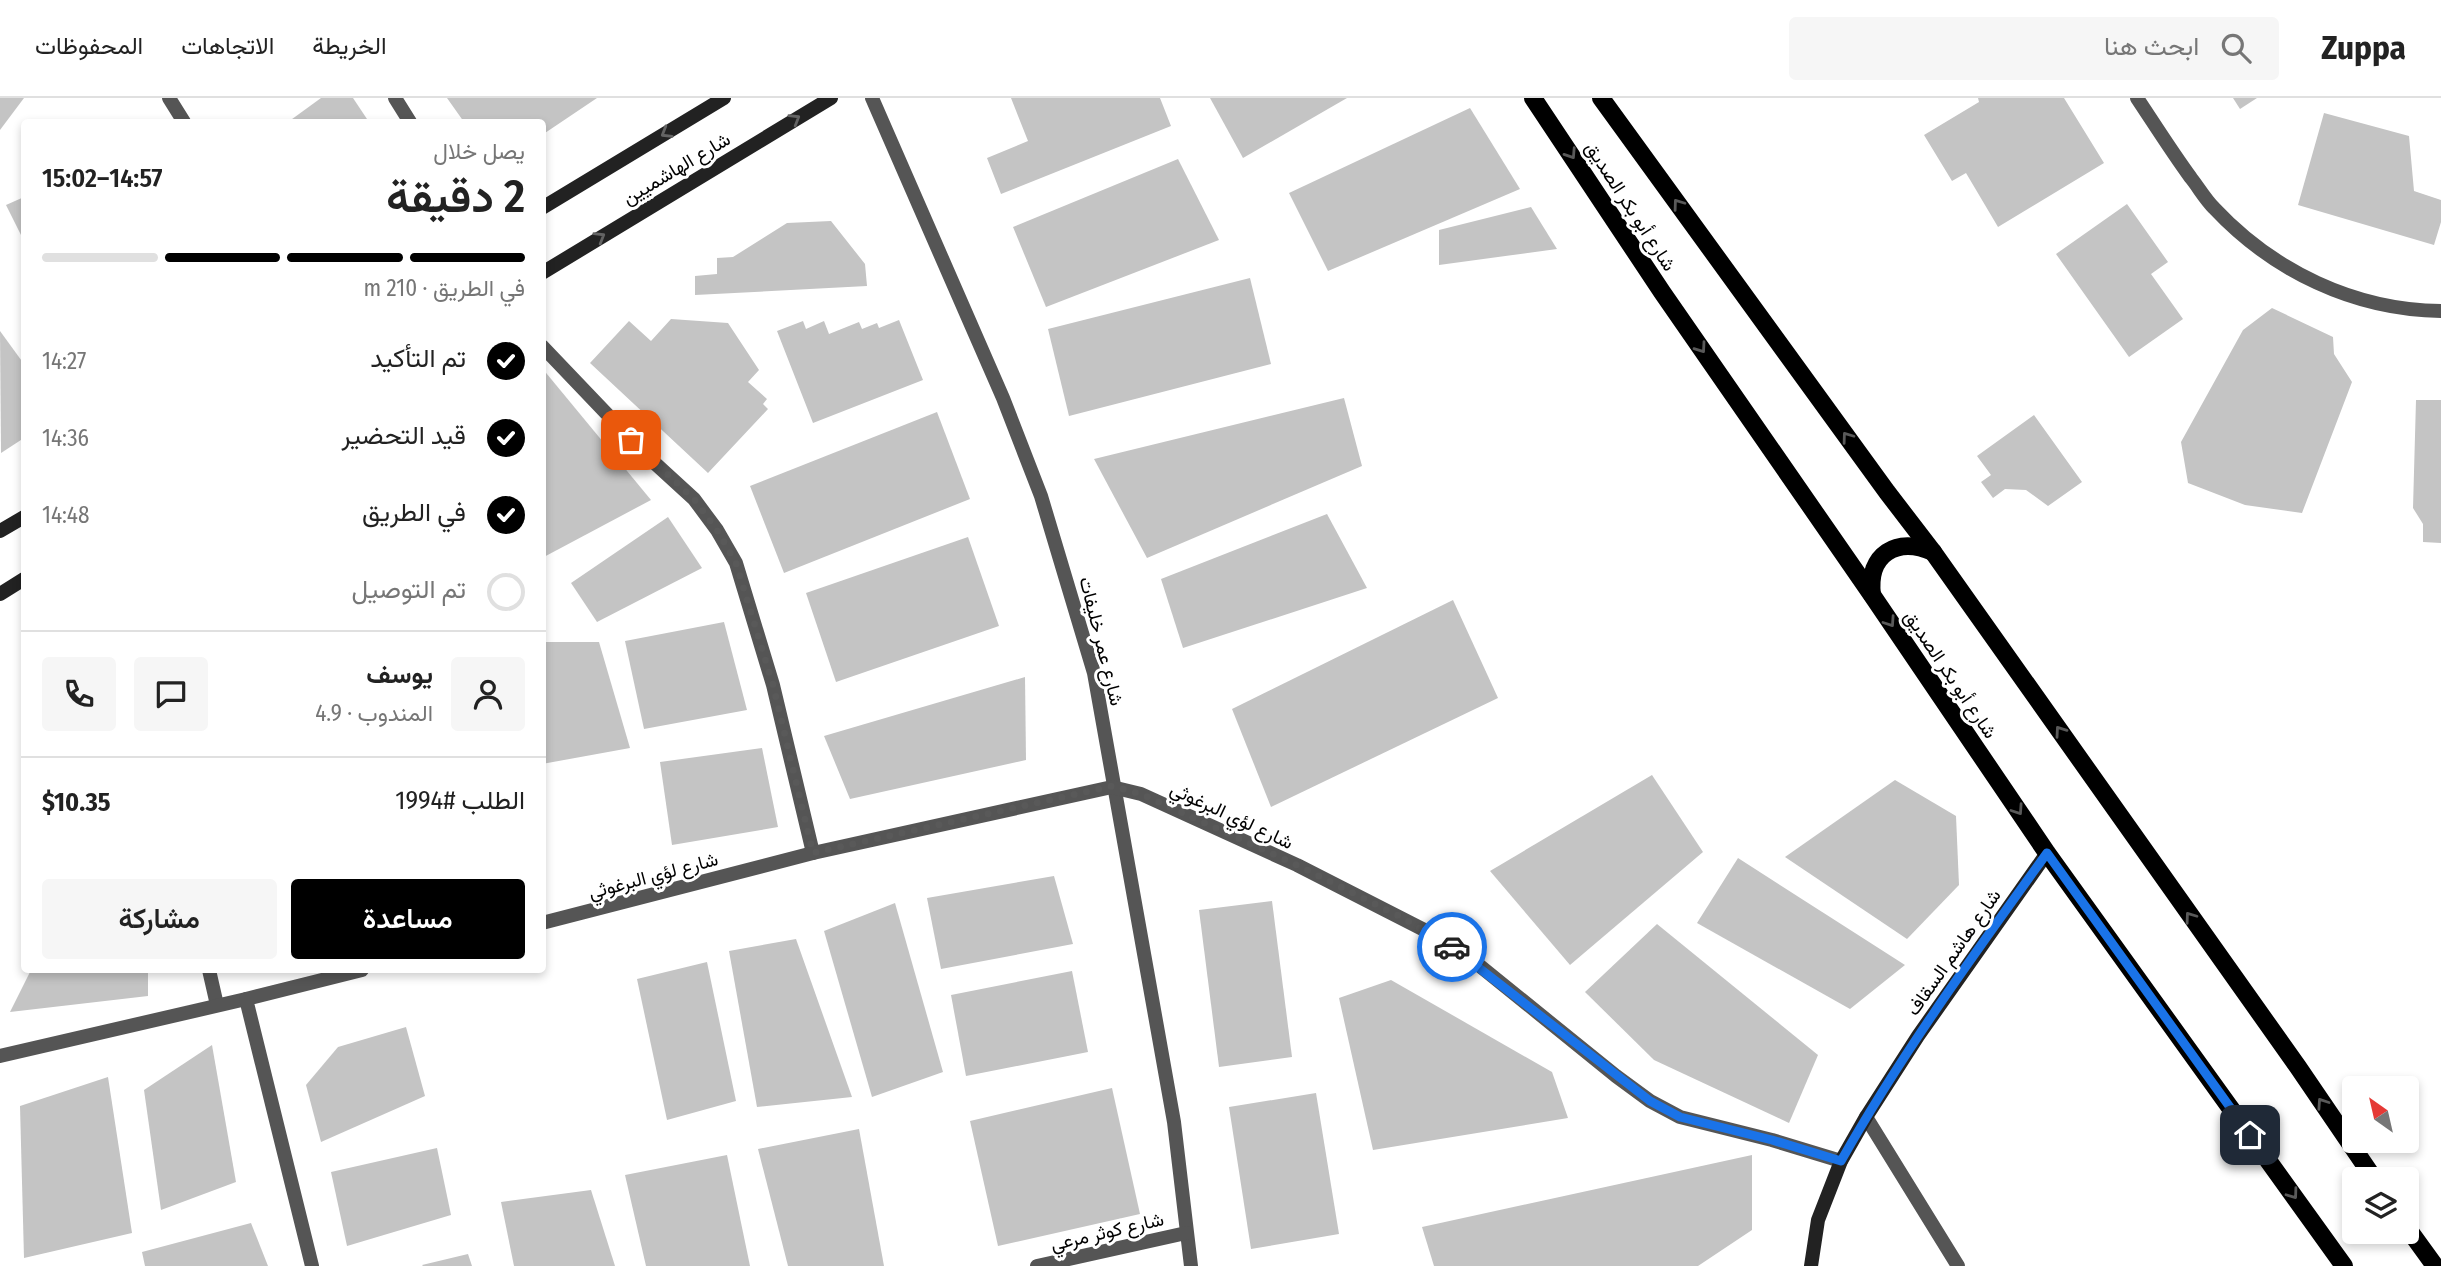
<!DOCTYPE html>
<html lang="ar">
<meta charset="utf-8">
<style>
body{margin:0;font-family:"Fira Sans Condensed",Vazirmatn,sans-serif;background:#f6f6f6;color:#222;direction:rtl;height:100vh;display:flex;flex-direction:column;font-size:26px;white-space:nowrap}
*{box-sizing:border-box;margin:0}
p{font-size:23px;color:#767676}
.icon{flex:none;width:38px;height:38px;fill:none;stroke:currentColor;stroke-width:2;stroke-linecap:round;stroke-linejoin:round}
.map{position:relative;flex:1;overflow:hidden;direction:ltr}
.sheet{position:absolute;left:21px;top:21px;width:525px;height:854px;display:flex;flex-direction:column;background:#fff;border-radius:7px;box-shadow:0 4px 10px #0003;direction:rtl}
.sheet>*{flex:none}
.needle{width:46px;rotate:326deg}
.buttons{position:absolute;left:2342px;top:978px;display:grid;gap:14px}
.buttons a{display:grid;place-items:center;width:77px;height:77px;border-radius:7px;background:#fff;box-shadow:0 4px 10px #0003;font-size:35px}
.pin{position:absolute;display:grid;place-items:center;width:60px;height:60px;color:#fff;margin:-30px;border-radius:14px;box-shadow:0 4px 10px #0006}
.courier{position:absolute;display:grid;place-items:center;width:70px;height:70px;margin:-35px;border:5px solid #1a73e8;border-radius:50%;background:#fff;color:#222;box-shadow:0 2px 9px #0007}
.summary em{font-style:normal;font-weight:600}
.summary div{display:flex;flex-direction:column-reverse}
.summary{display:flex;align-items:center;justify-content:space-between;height:119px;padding:0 21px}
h1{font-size:46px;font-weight:600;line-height:52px}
.bar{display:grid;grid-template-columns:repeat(4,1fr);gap:10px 7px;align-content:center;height:84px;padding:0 21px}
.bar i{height:9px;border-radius:5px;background:#e0e0e0}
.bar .current{background:#000}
.bar p{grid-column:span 4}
.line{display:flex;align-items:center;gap:18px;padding:0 21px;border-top:2px solid #e0e0e0}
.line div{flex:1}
.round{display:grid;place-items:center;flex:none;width:74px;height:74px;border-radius:7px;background:#f6f6f6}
ol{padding:0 21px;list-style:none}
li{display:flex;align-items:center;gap:21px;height:77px}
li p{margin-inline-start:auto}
li .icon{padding:7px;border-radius:50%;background:#000;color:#fff;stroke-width:4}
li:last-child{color:#767676}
li i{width:38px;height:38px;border:4px solid #e0e0e0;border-radius:50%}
.button{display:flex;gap:14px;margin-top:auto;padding:14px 21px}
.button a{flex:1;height:80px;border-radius:7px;background:#000;color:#fff;font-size:28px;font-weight:600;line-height:80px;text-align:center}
.button a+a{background:#f6f6f6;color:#222}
header{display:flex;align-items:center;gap:42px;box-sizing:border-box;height:98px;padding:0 35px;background:#fff;border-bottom:2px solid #e0e0e0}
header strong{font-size:33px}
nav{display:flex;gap:38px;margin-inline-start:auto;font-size:24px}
.search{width:490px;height:63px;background:#f6f6f6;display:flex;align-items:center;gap:18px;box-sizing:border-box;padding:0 24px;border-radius:7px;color:#767676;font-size:26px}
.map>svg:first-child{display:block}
</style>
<header>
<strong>Zuppa</strong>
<div class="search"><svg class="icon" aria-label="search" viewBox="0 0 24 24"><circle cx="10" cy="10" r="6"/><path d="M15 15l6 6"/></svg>ابحث هنا</div>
<nav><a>الخريطة</a><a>الاتجاهات</a><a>المحفوظات</a></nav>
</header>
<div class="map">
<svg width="2441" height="1168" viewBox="0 0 2441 1168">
<rect width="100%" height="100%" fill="#fff"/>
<!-- building -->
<g fill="#c4c4c4">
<polygon points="0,0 24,0 0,32"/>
<polygon points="321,0 353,0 369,24 288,24"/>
<polygon points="447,0 597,0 542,37 542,24 464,24"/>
<polygon points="1011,0 1160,0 1171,28 1001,96 987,60 1028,43"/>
<polygon points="1210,0 1347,0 1243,60"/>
<polygon points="1978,0 2064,0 2104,65 1998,129 1966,75 1952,83 1924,37 1979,4"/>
<polygon points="2233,0 2257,0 2240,11"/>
<polygon points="1470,10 1520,91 1328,173 1289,95"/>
<polygon points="2324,15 2409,38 2414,93 2441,102 2441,124 2434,147 2298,107"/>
<polygon points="1178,61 1219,142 1046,209 1013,129"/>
<polygon points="24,99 24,143 6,107"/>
<polygon points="2127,106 2168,164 2151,176 2183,221 2129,259 2056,156"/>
<polygon points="1531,109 1557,151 1439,167 1439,132"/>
<polygon points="831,123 865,166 867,188 695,197 695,178 717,176 717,160 733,159 787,125"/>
<polygon points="1250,180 1271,266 1069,318 1048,231"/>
<polygon points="2272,210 2333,239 2334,256 2352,284 2302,415 2245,407 2188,385 2181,344 2243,232"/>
<polygon points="671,221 728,225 759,272 748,284 767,301 763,306 768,311 708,375 590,265 629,223 651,243"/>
<polygon points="899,222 923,282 813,325 777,233 803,223 806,231 824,223 829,236 859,224 862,231 877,225 879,230"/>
<polygon points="0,233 24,266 24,340 1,355"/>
<polygon points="542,270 651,402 542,460"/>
<polygon points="1344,300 1362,368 1147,460 1094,361"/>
<polygon points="2416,302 2441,302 2441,445 2423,444 2423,426 2413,410"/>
<polygon points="937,314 970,401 784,475 750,388"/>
<polygon points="2034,317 2082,384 2048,408 2026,392 2005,391 1993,400 1981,384 1991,377 1977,358"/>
<polygon points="1327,416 1367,490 1183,550 1161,481"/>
<polygon points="668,419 702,470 597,524 571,485"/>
<polygon points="968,439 999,528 836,584 806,495"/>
<polygon points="1453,502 1498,600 1271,709 1232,611"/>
<polygon points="724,524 747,612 644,631 625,543"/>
<polygon points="542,544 599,544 630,650 542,666"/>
<polygon points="1025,579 1026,662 850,701 824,638"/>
<polygon points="762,650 778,729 672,747 660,664"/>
<polygon points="1652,677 1703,754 1570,867 1490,773"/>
<polygon points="1895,682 1956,718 1959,787 1907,841 1785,759"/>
<polygon points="1738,760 1905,867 1850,911 1697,825"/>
<polygon points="1054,778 1073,846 941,871 927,800"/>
<polygon points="1272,803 1292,959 1219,969 1199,812"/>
<polygon points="895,805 943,974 872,999 824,833"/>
<polygon points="1657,826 1818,957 1789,1025 1654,962 1585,894"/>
<polygon points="796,841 852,999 757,1009 729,853"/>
<polygon points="707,864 736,1003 667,1022 637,881"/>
<polygon points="43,872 148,872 148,898 10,914 30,874"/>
<polygon points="1072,873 1088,954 966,978 951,897"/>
<polygon points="1391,882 1552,974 1568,1020 1373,1052 1339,900"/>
<polygon points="406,929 425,998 321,1044 306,987 338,949"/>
<polygon points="212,947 236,1084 161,1112 144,992"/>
<polygon points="108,979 132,1135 24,1160 20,1008"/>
<polygon points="1112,990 1140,1116 998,1148 970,1023"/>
<polygon points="1316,995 1339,1136 1251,1151 1229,1009"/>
<polygon points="859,1031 884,1168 788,1168 758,1051"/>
<polygon points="437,1050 451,1117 347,1148 331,1074"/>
<polygon points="727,1057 750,1168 646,1168 625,1077"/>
<polygon points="1752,1057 1752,1132 1698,1168 1434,1168 1422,1129"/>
<polygon points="591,1092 615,1168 514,1168 501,1104"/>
<polygon points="251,1125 268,1168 145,1168 142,1154"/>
<polygon points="468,1156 472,1168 423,1168 422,1167"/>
</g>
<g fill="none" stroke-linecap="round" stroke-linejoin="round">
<!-- street -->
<g stroke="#555" stroke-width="14">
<polyline points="169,0 184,24"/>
<polyline points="395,0 410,24"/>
<polyline points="872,0 1003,300 1041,398 1094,575 1174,1024 1191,1168"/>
<path d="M2137,0C2155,27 2172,54 2191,80C2199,90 2205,101 2214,110C2273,173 2354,212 2441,213"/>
<polyline points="542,248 647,358 694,401 717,432 736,465 773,587 813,755"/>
<polyline points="542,825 813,755 1112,689 1141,696 1297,767 1440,840 1475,864 1616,978 1650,1003 1680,1019 1772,1042 1841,1063"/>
<polyline points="209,872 217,907"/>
<polyline points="0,958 246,901"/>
<polyline points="1866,1019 1958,1168"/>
<polyline points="312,1168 246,901 362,872"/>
<polyline points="1037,1168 1186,1135"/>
</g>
<!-- secondary -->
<g stroke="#222" stroke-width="14">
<polyline points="542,110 724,0"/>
<polyline points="542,175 831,0"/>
<polyline points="0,433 24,419"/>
<polyline points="0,496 24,481"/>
<polyline points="1811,1168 1818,1122 1841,1063 1866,1019 1918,938 2047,755"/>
</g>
<!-- primary -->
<g stroke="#000" stroke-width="18">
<polyline points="1533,0 1662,194 1872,497 2047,755 2344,1168"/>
<polyline points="1601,0 1887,394 1933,454 2298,969 2375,1082"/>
<path d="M1872,497C1867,456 1897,438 1933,454"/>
<polyline points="2406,1128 2435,1168"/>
</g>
</g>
<!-- one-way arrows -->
<defs><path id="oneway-chevron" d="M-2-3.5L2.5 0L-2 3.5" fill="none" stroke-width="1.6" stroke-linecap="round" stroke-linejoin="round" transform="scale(1.75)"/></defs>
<g stroke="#646464">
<use href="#oneway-chevron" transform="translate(795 21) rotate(-31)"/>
<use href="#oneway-chevron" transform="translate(666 35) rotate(149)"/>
<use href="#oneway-chevron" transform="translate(600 139) rotate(-31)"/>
</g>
<g stroke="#595959">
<use href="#oneway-chevron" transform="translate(1571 56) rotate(57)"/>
<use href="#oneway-chevron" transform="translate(1678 106) rotate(-126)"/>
<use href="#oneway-chevron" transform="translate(1701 250) rotate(55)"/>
<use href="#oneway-chevron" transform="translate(1847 339) rotate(-126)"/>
<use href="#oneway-chevron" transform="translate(1890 524) rotate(56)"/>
<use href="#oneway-chevron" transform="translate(2060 633) rotate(-125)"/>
<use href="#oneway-chevron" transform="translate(2018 712) rotate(56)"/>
<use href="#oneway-chevron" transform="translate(2190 819) rotate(-126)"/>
<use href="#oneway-chevron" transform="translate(2322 1005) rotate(-124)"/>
<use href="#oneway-chevron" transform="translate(2293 1096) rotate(54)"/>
</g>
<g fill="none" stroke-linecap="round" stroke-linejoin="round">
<!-- done -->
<polyline stroke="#595959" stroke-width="7" stroke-dasharray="0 12.6" points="631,342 694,401 717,432 736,465 773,587 813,755 1112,688 1141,696 1297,767 1399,818 1452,849"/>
<!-- route -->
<path stroke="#1a73e8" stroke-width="9" d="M1452,849L1650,1003L1680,1019L1772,1042L1841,1063C1902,955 1975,855 2047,755L2250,1037"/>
</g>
<g text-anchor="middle" stroke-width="6" stroke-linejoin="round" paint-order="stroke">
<!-- street labels -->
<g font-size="19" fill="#000" stroke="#fff">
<text transform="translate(676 70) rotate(-31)" y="7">شارع الهاشميين</text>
<text transform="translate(1631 108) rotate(57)" y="7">شارع أبو بكر الصديق</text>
<text transform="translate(1102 543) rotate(76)" y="7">شارع عمر خليفات</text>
<text transform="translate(1951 576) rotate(56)" y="7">شارع أبو بكر الصديق</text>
<text transform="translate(1232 717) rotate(25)" y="7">شارع لؤي البرغوثي</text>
<text transform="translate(653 777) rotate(-15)" y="7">شارع لؤي البرغوثي</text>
<text transform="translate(1953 854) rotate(-55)" y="7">شارع هاشم السقاف</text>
<text transform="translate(1107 1133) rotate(-13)" y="7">شارع كوثر مرعي</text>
</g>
</g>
</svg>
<div class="buttons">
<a><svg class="needle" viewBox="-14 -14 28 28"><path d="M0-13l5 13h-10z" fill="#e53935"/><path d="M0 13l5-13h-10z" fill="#767676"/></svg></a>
<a><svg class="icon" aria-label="layers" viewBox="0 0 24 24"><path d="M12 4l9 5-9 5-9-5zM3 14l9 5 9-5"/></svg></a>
</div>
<div class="pin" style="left:631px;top:342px;background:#ea580c"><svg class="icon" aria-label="bag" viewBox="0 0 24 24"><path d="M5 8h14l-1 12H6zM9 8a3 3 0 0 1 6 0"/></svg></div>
<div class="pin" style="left:2250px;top:1037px;background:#1f2937"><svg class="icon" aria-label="home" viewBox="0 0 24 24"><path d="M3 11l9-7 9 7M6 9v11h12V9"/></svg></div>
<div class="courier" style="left:1452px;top:849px"><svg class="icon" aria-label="car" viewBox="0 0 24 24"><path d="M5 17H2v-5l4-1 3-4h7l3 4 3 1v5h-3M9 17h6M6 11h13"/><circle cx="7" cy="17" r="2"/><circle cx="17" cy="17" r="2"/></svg></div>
<section class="sheet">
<div class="summary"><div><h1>2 دقيقة</h1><p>يصل خلال</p></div><em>14:57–15:02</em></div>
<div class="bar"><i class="current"></i><i class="current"></i><i class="current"></i><i></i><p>في الطريق · 210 m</p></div>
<ol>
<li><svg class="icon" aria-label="check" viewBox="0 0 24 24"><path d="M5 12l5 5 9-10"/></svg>تم التأكيد<p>14:27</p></li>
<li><svg class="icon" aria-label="check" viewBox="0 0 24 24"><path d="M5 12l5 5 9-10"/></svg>قيد التحضير<p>14:36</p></li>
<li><svg class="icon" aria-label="check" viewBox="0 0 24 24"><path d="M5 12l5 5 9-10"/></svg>في الطريق<p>14:48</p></li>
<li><i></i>تم التوصيل</li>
</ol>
<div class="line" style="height:126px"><a class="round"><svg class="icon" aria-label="person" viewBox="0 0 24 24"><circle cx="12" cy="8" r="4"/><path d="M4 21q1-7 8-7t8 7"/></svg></a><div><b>يوسف</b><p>المندوب · 4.9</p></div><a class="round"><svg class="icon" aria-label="chat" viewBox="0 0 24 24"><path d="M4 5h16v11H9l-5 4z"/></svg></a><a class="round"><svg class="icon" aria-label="phone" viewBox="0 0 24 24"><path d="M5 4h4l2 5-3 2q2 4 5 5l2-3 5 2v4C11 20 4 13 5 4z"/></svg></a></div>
<div class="line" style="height:91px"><div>الطلب #1994</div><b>$10.35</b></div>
<div class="button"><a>مساعدة</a><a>مشاركة</a></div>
</section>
</div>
